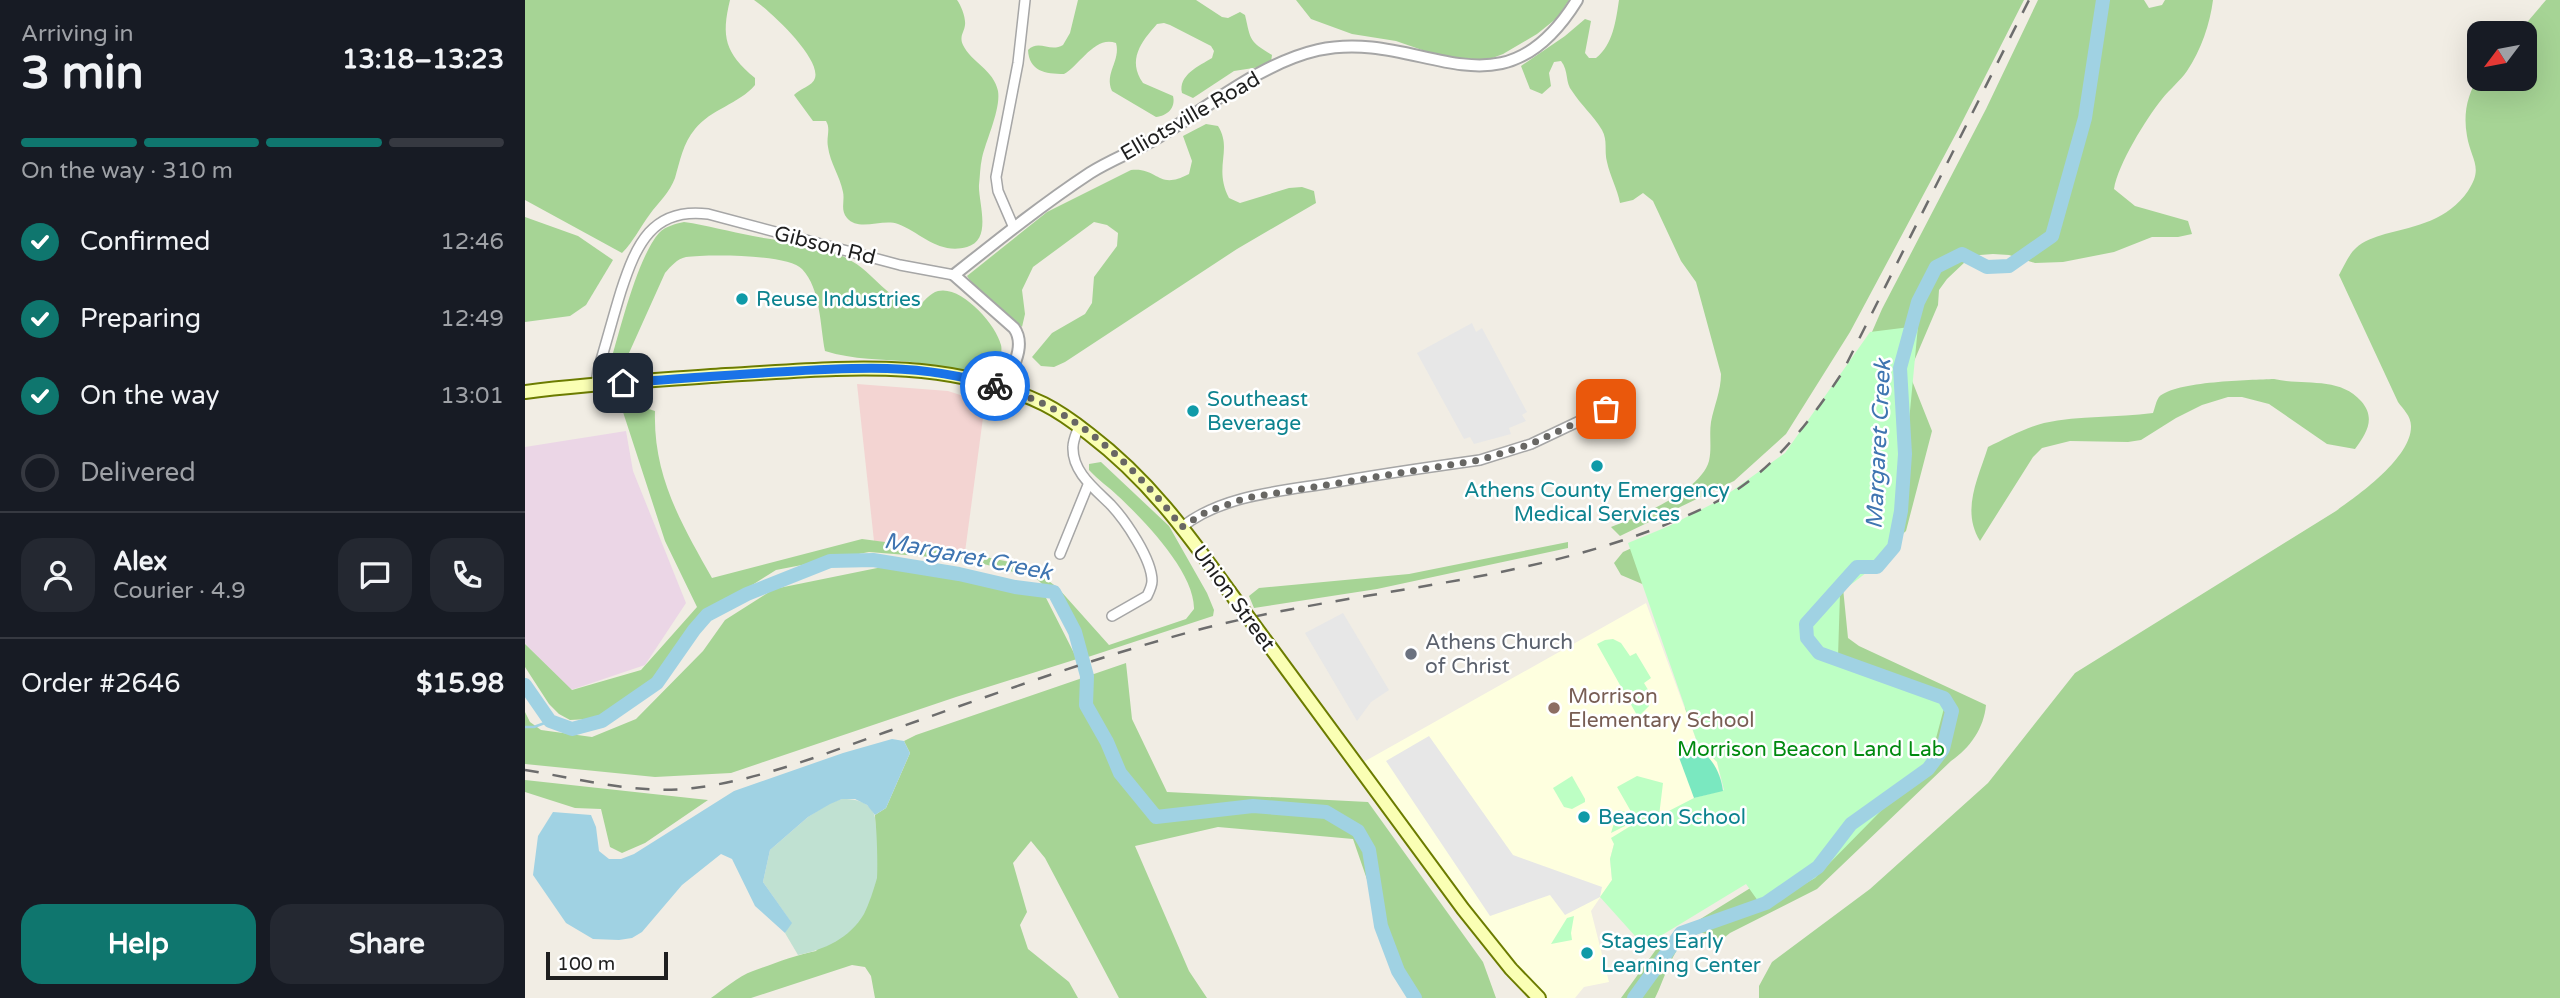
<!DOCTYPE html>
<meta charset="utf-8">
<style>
body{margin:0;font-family:"Varela Round",sans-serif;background:#242831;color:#f1f3f6;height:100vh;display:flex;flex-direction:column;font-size:26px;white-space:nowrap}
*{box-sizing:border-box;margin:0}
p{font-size:23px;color:#9ea1a6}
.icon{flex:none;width:38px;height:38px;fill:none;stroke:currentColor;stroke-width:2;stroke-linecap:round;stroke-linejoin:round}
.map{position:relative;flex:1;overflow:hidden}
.side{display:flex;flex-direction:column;background:#171b24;width:525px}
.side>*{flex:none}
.needle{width:46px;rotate:238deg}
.tools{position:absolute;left:1942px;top:21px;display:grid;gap:14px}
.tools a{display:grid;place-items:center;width:70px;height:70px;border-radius:14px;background:#171b24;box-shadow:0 7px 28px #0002;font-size:35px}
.scale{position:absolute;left:21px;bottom:18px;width:122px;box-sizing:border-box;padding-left:7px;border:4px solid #1f1f1f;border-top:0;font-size:19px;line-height:24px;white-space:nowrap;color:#1f1f1f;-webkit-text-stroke:5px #fff;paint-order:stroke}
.pin{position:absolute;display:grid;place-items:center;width:60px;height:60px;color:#fff;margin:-30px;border-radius:14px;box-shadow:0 4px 10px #0006}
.courier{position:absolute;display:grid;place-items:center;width:70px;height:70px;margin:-35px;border:5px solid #1a73e8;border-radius:50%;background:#fff;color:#222;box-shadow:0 2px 9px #0007}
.head em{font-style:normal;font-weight:700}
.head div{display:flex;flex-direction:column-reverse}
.head{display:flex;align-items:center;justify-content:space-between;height:119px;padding:0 21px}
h1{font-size:46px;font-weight:700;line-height:52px}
.bar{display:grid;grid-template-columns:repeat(4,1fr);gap:10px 7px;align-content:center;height:84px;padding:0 21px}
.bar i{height:9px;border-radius:5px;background:#363941}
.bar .active{background:#0f766e}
.bar p{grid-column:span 4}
.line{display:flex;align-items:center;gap:18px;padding:0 21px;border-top:2px solid #363941}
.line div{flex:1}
.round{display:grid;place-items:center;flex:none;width:74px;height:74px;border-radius:21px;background:#242831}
ol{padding:0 21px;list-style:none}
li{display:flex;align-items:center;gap:21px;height:77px}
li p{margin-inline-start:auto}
li .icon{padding:7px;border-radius:50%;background:#0f766e;color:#fff;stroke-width:4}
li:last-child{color:#9ea1a6}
li i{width:38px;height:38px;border:4px solid #363941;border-radius:50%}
.cta{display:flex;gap:14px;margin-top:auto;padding:14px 21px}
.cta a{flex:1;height:80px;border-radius:21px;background:#0f766e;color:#fff;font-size:28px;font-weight:700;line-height:80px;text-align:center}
.cta a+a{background:#242831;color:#f1f3f6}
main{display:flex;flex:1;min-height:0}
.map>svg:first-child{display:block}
</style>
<main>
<section class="side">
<div class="head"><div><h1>3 min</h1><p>Arriving in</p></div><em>13:18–13:23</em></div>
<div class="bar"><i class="active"></i><i class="active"></i><i class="active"></i><i></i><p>On the way · 310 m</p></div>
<ol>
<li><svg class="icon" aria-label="check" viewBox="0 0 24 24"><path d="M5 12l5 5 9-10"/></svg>Confirmed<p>12:46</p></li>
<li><svg class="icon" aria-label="check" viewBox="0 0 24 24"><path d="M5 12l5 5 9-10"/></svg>Preparing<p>12:49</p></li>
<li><svg class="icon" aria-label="check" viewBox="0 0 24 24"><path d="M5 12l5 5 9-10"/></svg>On the way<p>13:01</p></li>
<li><i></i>Delivered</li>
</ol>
<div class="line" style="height:126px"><a class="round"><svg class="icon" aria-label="person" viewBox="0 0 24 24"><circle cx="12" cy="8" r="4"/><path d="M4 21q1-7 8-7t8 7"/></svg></a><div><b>Alex</b><p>Courier · 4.9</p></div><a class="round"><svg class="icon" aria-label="chat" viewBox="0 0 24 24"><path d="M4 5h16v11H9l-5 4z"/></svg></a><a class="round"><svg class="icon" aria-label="phone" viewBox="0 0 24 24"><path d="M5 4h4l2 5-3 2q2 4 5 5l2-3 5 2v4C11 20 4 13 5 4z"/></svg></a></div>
<div class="line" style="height:91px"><div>Order #2646</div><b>$15.98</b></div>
<div class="cta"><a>Help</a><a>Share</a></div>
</section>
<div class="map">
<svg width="2035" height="998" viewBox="0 0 2035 998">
<rect width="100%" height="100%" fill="#f1ede4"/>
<!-- commercial -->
<polygon fill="#f3d4d2" points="332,384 423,391 460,403 440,552 349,541"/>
<!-- industrial -->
<polygon fill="#ebd6e6" points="101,431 108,471 161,603 120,665 46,690 0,644 0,447"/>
<!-- education -->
<polygon fill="#feffdf" points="1121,603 1172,742 1192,762 1198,791 1169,798 1089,844 1085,859 1087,880 1066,911 1084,982 1059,987 1050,998 1022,998 1009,986 966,937 835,764"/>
<!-- forest -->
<g fill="#a6d495">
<path d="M0,0H205C196,37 200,53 230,78V85C214,104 186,109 170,129C158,143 155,161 150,178C145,192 133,203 125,214C115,227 109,241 97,253L0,200Z"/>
<path d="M229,0H432C436,5 441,18 440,25C439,33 434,36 438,45C446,62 469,70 473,91C476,109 461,140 457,158C455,167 455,176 454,185C453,202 468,240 442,247C414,255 396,233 373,224C358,218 334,232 322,218C315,210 320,201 318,192C315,176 305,163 303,147C301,137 306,129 301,121H288L269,95C274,89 288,86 290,78C296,58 244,10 229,0Z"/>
<path d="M553,0H671L697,17L703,18L715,12L720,15C726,41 724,41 747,55L746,62L741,66L709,71L668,98L657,93C653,75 674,66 687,58L689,51L686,46L645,25L639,23L632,24C616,42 602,60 618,83L648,96C651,108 642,116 631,117L587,91C579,73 596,61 591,43C570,35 555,65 539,74C520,74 504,71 503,50C514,39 525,53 538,45L545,33Z"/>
<polygon points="771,0 1044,0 1032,18 1012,34 978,54 957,62 929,61 871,41 827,34 786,19"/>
<path d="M1094,0H1499L1433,130L1325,332L1261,434L1209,481L1095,536L1086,527C1113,517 1176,491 1184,461C1187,448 1184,435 1186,422C1189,406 1196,391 1196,374L1171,282L1156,261L1128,201L1118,193L1108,200L1095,203C1092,188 1085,176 1082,162C1079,150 1083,141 1077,130C1068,115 1056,105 1047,91C1040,83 1044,71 1036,61L1029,62L1024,73L1026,86L1017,94L1005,89L996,66L1040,36L1060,19L1066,21L1060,53L1064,58H1071C1088,45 1091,20 1094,0Z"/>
<path d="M1513,0H1619L1624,8L1637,5L1640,0H1688C1685,24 1676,50 1662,71C1655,81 1645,89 1637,99C1621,119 1593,164 1589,189L1610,206L1663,221L1667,234L1653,237H1627L1589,252L1538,262L1510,263L1484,255L1468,254L1455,255L1441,261L1422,279L1414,290L1413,305L1384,373L1407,431L1381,531L1318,588L1323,638L1334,646L1461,705C1459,728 1445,748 1426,761L1292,889L1205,933L1195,941C1156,911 1143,973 1130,998H1096L1135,944L1227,887L1208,774L1177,728L1161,711L1144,625L1122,586L1096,575L1089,563L1098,552L1199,506L1264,457L1330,371L1357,309L1461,109Z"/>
<path d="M2021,0H2035V998H1234V986L1247,962L1345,889L1463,783L1550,673L1811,511C1834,495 1887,457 1886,426C1886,416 1878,409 1873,402L1814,275C1819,266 1824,254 1831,248C1838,241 1850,237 1860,234C1892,226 1923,220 1943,191C1959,167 1946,160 1942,136C1938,114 1942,94 1955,75V79H2000V33H1993Z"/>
<path d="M681,124L693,126C708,150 688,167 704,198L715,203L764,188L777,187L789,191L791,203L712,249L540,362L529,367L516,366L507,357L527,333L560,314L567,303L569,277L592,246L593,233L582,225L569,222L508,267L497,290L500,314L497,327C481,312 453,293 442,276L522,212L606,170C634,167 632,191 664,174L667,161L658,136Z"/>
<polygon points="0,217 53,236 88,260 61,305 45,316 0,322"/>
<path d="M159,222C182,225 205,232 228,236C258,242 296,244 323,259C349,272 364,302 393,308C398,302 405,293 413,291C436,285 471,324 476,345C478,354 473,362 469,371C444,378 414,365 387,362C358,359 328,360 300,351C295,326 296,289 277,269C264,254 182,254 161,257C152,259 146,266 140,273L95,373L84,367C94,334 112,258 134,233C141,226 150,224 159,222Z"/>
<path d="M1749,379C1779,386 1814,376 1836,401C1851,418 1842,433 1830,449L1802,444L1744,404L1717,397H1703L1677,405L1651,418L1616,440L1603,442L1545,441L1517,448L1508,457L1455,541C1436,510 1453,479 1463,447C1480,439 1500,428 1519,423C1555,415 1592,418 1628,413C1630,408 1631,401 1634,397C1650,381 1726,380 1749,379Z"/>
<path d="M108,404L130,411C128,476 156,523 187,578L337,539L437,552L504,566L533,588L584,645L661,619L669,609C670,573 619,520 593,496C584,487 573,480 564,470V464L576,462L644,526L682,593L689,610L688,616L563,657L544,626L533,600L511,578L444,560L344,552L251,570L180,615L138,673L88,710L64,719L45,720L34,714L24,704L0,667V644L47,690L116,670L172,607L140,541L98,412Z"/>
<polygon points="1043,542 1043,548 852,589 729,608 724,596 734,588 884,574"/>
<polygon points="362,566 517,590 552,659 431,697 206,773 130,777 0,764 0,712 5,722 16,730 67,737 111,719 178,651 200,620 249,589"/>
<path d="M601,663L607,719L642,792L843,802L958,962L971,998H883L828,839L693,827L610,846L664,971L682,998H594L520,858L506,841L488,863L502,912L495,925L503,949L544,982L553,998H350L346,976L340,967L327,965L226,998H186C198,990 213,976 228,971C248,964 270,955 291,951L352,876L350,815L361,808L385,753L379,741L391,735Z"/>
<polygon points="0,780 183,800 120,843 97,853 85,847 76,809 50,808 0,792"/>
</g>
<!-- wetland -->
<path fill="#c0e1d2" d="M317,799C330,799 343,801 349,814C352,819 353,871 352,878C349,889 344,904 339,914C325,938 299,950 273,955L260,933L266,922L238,882L245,850L283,817L305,803Z"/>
<!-- park -->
<g fill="#bdffc4">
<polygon points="1393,326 1372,549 1315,593 1313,657 1423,693 1405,761 1290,878 1238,908 1221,884 1119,946 1075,897 1087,880 1085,859 1089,844 1086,838 1112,822 1092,787 1112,776 1138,783 1134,816 1169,798 1199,790 1192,762 1172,742 1103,543 1144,526 1193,501 1260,453 1345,332"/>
<polygon points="1088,639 1096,643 1105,656 1111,653 1126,678 1119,683 1125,693 1124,706 1113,717 1072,644 1080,640"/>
<polygon points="1047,776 1060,799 1060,802 1047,809 1039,807 1028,788"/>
<polygon points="1093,810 1104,813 1100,826 1086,833"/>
<polygon points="1049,916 1046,933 1047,940 1026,944 1042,918"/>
</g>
<!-- pitch -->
<path fill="#7ae8c0" d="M1157,745C1182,747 1195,768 1198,791L1169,798L1152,752Z"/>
<!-- parking -->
<g fill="#e7e7e7">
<polygon points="947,323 951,332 957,328 1002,412 997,415 1001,421 984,428 986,434 949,444 945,437 939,439 892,353"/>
<polygon points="818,613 864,690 846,702 832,721 780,633"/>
<polygon points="904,736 988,855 1077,887 1075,897 1040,915 1025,895 965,916 861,761"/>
</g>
<!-- water -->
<polygon fill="#a0d2e3" points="367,739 379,741 385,753 361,808 350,815 342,805 330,799 317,799 305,804 283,817 245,850 238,882 267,923 260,933 230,906 207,859 196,854 157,885 117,932 107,938 94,940 68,939 41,923 8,875 13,836 28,812 66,815 71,827 74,851 84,859 96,859 109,854 209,791 318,753"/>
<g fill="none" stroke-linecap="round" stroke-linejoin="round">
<!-- stream -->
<polyline stroke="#a0d2e3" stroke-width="2.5" points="0,727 9,727 25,721"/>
<!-- river -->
<g stroke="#a0d2e3" stroke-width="14">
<polyline points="0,685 25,721 47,729 77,721 132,683 169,630 182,615 222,594 305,561 348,560 434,574 490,587 529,592 550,632 562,676 561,705 582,742 595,773 631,817 728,806 801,812 833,831 844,850 856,926 873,971 890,998"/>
<polyline points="1109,998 1156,933 1241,903 1293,867 1326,824 1403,769 1418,749 1427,711 1419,698 1294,653 1282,638 1281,624 1332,567 1352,567 1369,547 1376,511 1380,454 1375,368 1393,302 1411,267 1437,254 1462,267 1484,266 1527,236 1560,118 1578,0"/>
</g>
<!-- minor casing -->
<g stroke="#a6a6a6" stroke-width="12">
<g id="minor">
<polyline points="489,228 473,191 471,177 493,63 500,0"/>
<path d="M71,385L73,370C81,344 88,317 96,291C111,245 127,207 183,214L375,265L429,275"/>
<path d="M554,426C552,432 548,440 548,447C547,472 570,489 586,505C600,520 627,559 627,581C627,586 624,592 622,596L587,616"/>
<path d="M657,527C697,495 757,491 806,483C855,474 905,467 955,460L1006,444L1101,399"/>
<polyline points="535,554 563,485"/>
</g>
</g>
<!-- tertiary casing -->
<g stroke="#a6a6a6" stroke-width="14">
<path id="tertiary" d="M479,389C486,370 502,346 489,328L429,275C473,240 518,204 565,173C587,159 613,150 635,136C684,107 736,63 793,50C896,27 974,126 1052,0"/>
</g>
<!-- secondary casing -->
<g stroke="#6c7c00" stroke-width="16">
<g id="secondary">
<path d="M0,392C67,383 134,380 201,375C311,369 417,355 519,404C535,412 550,423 564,434C623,479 661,531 704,591"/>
<polyline points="743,644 938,909 986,969 1014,998"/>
</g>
</g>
<!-- minor -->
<use href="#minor" stroke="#fff" stroke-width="9"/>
<!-- tertiary -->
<use href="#tertiary" stroke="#fff" stroke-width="10"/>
<!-- secondary -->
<use href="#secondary" stroke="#faffb4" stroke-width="12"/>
<!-- rail -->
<path stroke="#6d6d6d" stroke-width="2.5" stroke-dasharray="14 14" stroke-linecap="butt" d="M0,770C55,779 113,795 169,788C235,780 299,754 361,732C461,697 562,660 665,632C839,585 1025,585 1189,503C1244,476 1284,423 1317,373L1504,0"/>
<!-- secondary-bridge casing -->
<g stroke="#6c7c00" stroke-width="16" stroke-linecap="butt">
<polyline id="secondary-bridge" points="704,591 743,644"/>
</g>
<!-- secondary-bridge -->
<use href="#secondary-bridge" stroke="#faffb4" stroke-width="12"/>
</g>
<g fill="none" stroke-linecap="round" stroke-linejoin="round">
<!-- done -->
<path stroke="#686764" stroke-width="7" stroke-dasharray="0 12.6" d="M470,386C487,391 505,397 521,405C575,433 620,480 657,527L681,512L721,498L955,460L1006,444L1081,409"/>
<!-- route -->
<path stroke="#1a73e8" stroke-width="9" d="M98,383C144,379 191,376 237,373C317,368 393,361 470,386"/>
</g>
<!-- markers -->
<g fill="#0f9aa8" stroke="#fff" stroke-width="2.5">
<circle cx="217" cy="299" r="7"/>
<circle cx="668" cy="411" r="7"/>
<circle cx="1072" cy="466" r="7"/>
<circle cx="1059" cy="817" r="7"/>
<circle cx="1062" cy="953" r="7"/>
</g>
<circle fill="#6b7280" stroke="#fff" stroke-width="2.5" cx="886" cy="654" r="7"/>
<circle fill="#8d6e63" stroke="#fff" stroke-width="2.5" cx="1029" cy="708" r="7"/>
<g text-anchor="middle" stroke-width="5" stroke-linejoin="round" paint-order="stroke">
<!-- street labels -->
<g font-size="21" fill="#1f1f1f" stroke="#fff">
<text transform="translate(665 116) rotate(-30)" y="7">Elliotsville Road</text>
<text transform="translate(300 245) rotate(14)" y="7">Gibson Rd</text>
<text transform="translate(709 598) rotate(54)" y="7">Union Street</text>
</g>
<!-- culture labels -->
<g font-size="21" fill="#0d838f" stroke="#fff" text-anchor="start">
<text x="231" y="306">Reuse Industries</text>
<text x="682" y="406">Southeast<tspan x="682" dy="24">Beverage</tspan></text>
<text x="1072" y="497" text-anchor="middle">Athens County Emergency<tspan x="1072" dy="24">Medical Services</tspan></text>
<text x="1073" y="824">Beacon School</text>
<text x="1076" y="948">Stages Early<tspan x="1076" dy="24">Learning Center</tspan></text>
</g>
<!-- worship labels -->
<g font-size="21" fill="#5b616d" stroke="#fff" text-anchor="start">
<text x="900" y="649">Athens Church<tspan x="900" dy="24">of Christ</tspan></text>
</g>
<!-- education labels -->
<g font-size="21" fill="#785e54" stroke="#fff" text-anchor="start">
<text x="1043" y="703">Morrison<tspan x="1043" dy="24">Elementary School</tspan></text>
</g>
<!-- park labels -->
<g font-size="21" fill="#008a0f" stroke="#fff">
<text x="1286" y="756">Morrison Beacon Land Lab</text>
</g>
<!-- water labels -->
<g font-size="23" font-style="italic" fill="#3f75b1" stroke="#fff">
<text transform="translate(1353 444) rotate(-87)" y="8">Margaret Creek</text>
<text transform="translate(443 556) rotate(11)" y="8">Margaret Creek</text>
</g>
</g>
</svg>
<div class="tools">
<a><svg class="needle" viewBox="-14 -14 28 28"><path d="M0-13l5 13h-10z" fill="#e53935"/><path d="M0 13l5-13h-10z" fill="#9ea1a6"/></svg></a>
</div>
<div class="scale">100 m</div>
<div class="pin" style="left:1081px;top:409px;background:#ea580c"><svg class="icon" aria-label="bag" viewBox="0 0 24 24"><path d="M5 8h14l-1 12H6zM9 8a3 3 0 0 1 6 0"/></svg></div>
<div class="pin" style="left:98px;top:383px;background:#1f2937"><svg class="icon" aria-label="home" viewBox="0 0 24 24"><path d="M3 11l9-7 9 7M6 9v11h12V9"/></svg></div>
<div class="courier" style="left:470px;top:386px"><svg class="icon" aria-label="bike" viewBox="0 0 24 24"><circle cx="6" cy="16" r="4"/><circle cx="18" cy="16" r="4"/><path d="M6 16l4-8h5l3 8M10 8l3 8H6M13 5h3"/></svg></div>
</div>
</main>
